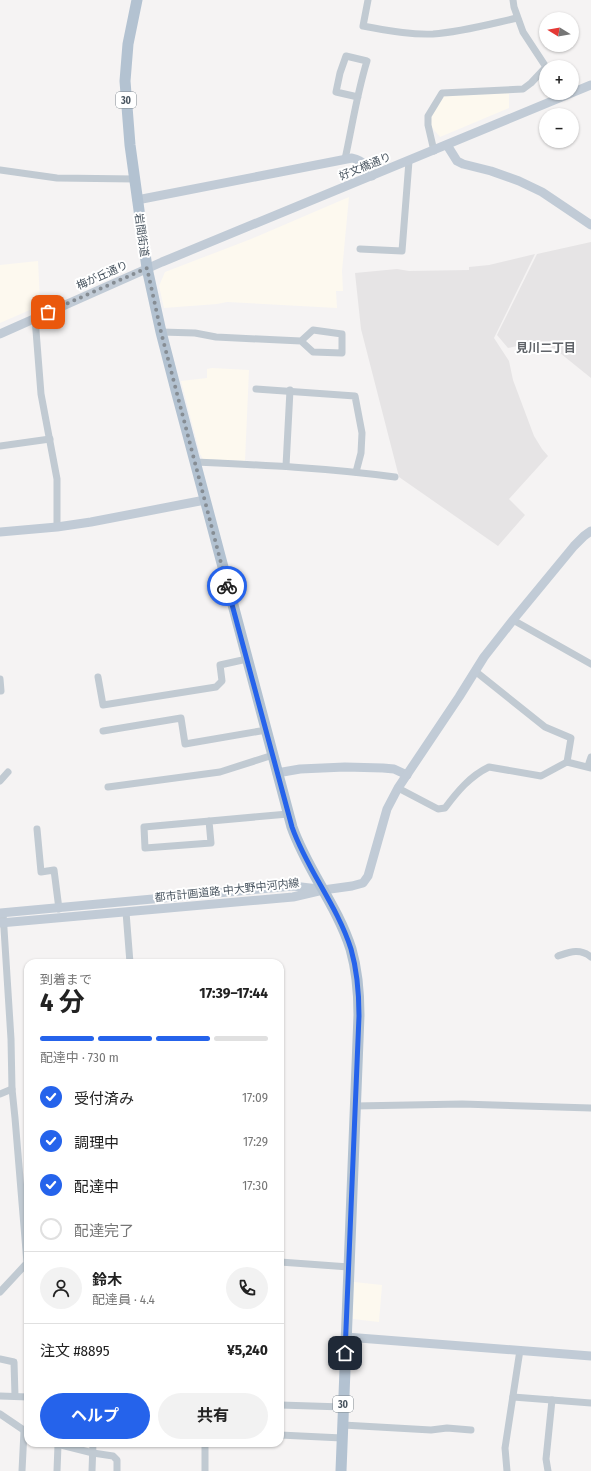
<!DOCTYPE html>
<html lang="ja">
<meta charset="utf-8">
<style>
body{margin:0;font-family:"Fira Sans Condensed","Noto Sans JP",sans-serif;background:#f2f2f2;color:#222;height:100vh;display:flex;flex-direction:column;font-size:15px;white-space:nowrap}
*{box-sizing:border-box;margin:0}
p{font-size:13px;color:#767676}
.icon{flex:none;width:22px;height:22px;fill:none;stroke:currentColor;stroke-width:2;stroke-linecap:round;stroke-linejoin:round}
.map{position:relative;flex:1;overflow:hidden}
.sheet{position:absolute;left:24px;top:959px;width:260px;height:488px;display:flex;flex-direction:column;background:#fff;border-radius:12px;box-shadow:0 1px 3px #0004}
.sheet>*{flex:none}
.needle{width:26px;rotate:281deg}
.fabs{position:absolute;left:539px;top:12px;display:grid;gap:8px}
.fabs a{display:grid;place-items:center;width:40px;height:40px;border-radius:50%;background:#fff;box-shadow:0 1px 3px #0004;font-size:20px}
.pin{position:absolute;display:grid;place-items:center;width:34px;height:34px;color:#fff;margin:-17px;border-radius:8px;box-shadow:0 2px 6px #0006}
.courier{position:absolute;display:grid;place-items:center;width:40px;height:40px;margin:-20px;border:3px solid #2563eb;border-radius:50%;background:#fff;color:#222;box-shadow:0 1px 5px #0007}
.summary em{font-style:normal;font-weight:700}
.summary div{display:flex;flex-direction:column-reverse}
.summary{display:flex;align-items:center;justify-content:space-between;height:68px;padding:0 16px}
h1{font-size:26px;font-weight:700;line-height:30px}
.bar{display:grid;grid-template-columns:repeat(4,1fr);gap:6px 4px;align-content:center;height:48px;padding:0 16px}
.bar i{height:5px;border-radius:3px;background:#e0e0e0}
.bar .active{background:#2563eb}
.bar p{grid-column:span 4}
.line{display:flex;align-items:center;gap:10px;padding:0 16px;border-top:1px solid #e0e0e0}
.line div{flex:1}
.round{display:grid;place-items:center;flex:none;width:42px;height:42px;border-radius:21px;background:#f2f2f2}
ol{padding:0 16px;list-style:none}
li{display:flex;align-items:center;gap:12px;height:44px}
li p{margin-inline-start:auto}
li .icon{padding:4px;border-radius:50%;background:#2563eb;color:#fff;stroke-width:4}
li:last-child{color:#767676}
li i{width:22px;height:22px;border:2px solid #e0e0e0;border-radius:50%}
.action{display:flex;gap:8px;margin-top:auto;padding:8px 16px}
.action a{flex:1;height:46px;border-radius:24px;background:#2563eb;color:#fff;font-size:16px;font-weight:700;line-height:46px;text-align:center}
.action a+a{background:#f2f2f2;color:#222}
.map>svg:first-child{display:block}
</style>
<div class="map">
<svg width="591" height="1471" viewBox="0 0 591 1471">
<rect width="100%" height="100%" fill="#f5f3f3"/>
<!-- commercial -->
<g fill="#fdf9ef">
<polygon points="509,93 509,108 440,137 429,124 429,121 442,95"/>
<polygon points="349,197 342,271 343,291 336,291 337,308 227,302 217,304 164,308 159,286 165,272 251,239"/>
<polygon points="38,261 40,301 39,306 0,323 0,265"/>
<polygon points="212,368 249,370 245,461 203,459 200,454 181,381 207,378 207,369"/>
<polygon points="354,1282 382,1285 379,1322 353,1319"/>
</g>
<!-- education -->
<g fill="#e6e4e5">
<polygon points="591,242 591,378 555,349 536,342 508,348 497,335 537,254"/>
<polygon points="535,254 494,338 509,361 513,380 534,436 542,449 548,456 509,499 525,515 498,546 399,477 361,329 355,273 397,269 409,271 469,270 469,267 489,265"/>
</g>
<g fill="none" stroke-linecap="round" stroke-linejoin="round">
<!-- street -->
<g stroke="#c1cad2" stroke-width="7">
<path d="M368,0L363,26C386,30 409,35 433,34C461,32 490,24 517,18"/>
<polyline points="513,0 514,7 523,32 546,67"/>
<polyline points="434,151 428,125 428,116 442,93 523,89 531,83 546,67"/>
<path d="M345,159C352,127 357,93 367,61L346,56L340,73L336,92L358,97"/>
<polyline points="0,170 57,178 135,179"/>
<polyline points="360,249 402,251 409,161"/>
<polyline points="35,318 41,394 57,479 57,527"/>
<polyline points="161,332 195,333 216,337 301,341 313,352 342,353 342,334 313,330 301,341"/>
<polyline points="256,389 355,396 362,433 361,453 356,472"/>
<polyline points="0,446 50,439"/>
<path d="M195,462C262,465 328,468 395,477"/>
<polyline points="286,466 290,390"/>
<polyline points="513,620 591,664"/>
<polyline points="475,671 545,727 571,738 567,762"/>
<polyline points="98,677 103,705 216,687 222,681 220,665 247,659"/>
<polyline points="0,679 1,691"/>
<polyline points="103,731 181,718 185,744 266,730"/>
<polyline points="588,766 591,757"/>
<polyline points="0,781 8,772"/>
<polyline points="108,787 220,772 273,755"/>
<path d="M398,788L438,809L445,808C457,792 470,776 489,767L541,776L567,762L591,768"/>
<polyline points="209,821 211,843 145,848 144,827 288,814"/>
<polyline points="37,829 41,872 54,870 59,909"/>
<polyline points="126,912 130,963"/>
<path d="M558,956C570,952 580,948 591,957"/>
<polyline points="0,1094 12,1089"/>
<polyline points="355,1106 462,1104 591,1108"/>
<polyline points="280,1262 349,1267"/>
<polyline points="0,1292 27,1263 15,1118 12,1089 11,1039 3,913"/>
<polyline points="0,1359 14,1362 15,1396"/>
<polyline points="0,1396 28,1397"/>
<polyline points="513,1397 591,1403"/>
<polyline points="280,1405 343,1407"/>
<polyline points="0,1414 28,1433"/>
<polyline points="343,1425 431,1430 447,1428 471,1430"/>
<polyline points="280,1435 342,1438"/>
<polyline points="53,1443 93,1453 113,1456 117,1460 117,1471"/>
<polyline points="22,1471 24,1431"/>
<polyline points="57,1471 58,1445"/>
<polyline points="92,1471 93,1443"/>
<polyline points="205,1471 205,1443"/>
<polyline points="507,1471 505,1448 520,1350"/>
<polyline points="548,1471 546,1459 552,1400"/>
</g>
<!-- secondary -->
<g stroke="#c1cbd6" stroke-width="9">
<polyline points="447,145 457,161 463,164 491,171 519,181 542,192 591,225"/>
<path d="M137,200L352,158C364,161 367,166 372,176"/>
<polyline points="0,334 162,262 591,85"/>
<polyline points="0,532 57,527 91,522 205,500"/>
<polyline points="277,773 300,769 345,767 383,768 394,769 407,775"/>
<polyline points="0,913 293,886 318,889"/>
<polyline points="0,923 293,897 323,890 352,886 363,883 368,876 387,809 398,788 459,697 484,657 513,620 574,546 584,536 591,531"/>
<polyline points="346,1337 591,1356"/>
</g>
<!-- primary -->
<path stroke="#b3c2d1" stroke-width="11" d="M137,0L128,44L125,81L130,145L147,268L161,332L176,390L292,827C307,870 337,905 351,949C357,970 359,993 359,1015L341,1471"/>
</g>
<g fill="none" stroke-linecap="round" stroke-linejoin="round">
<!-- done -->
<polyline stroke="#868d94" stroke-width="4" stroke-dasharray="0 7.2" points="48,312 147,268 161,332 227,586"/>
<!-- route -->
<path stroke="#2563eb" stroke-width="5" d="M227,586L292,827C307,870 337,905 351,949C357,970 359,993 359,1016L345,1353"/>
</g>
<g text-anchor="middle" stroke-width="4" stroke-linejoin="round" paint-order="stroke">
<!-- shield labels -->
<g fill="#fff" stroke="#808990" stroke-width="1">
<rect x="116" y="92" width="20" height="16" rx="3"/>
<rect x="333" y="1396" width="20" height="16" rx="3"/>
</g>
<g font-size="10" font-weight="bold" fill="#4a5661">
<text x="126" y="104">30</text>
<text x="343" y="1408">30</text>
</g>
<!-- street labels -->
<g font-size="11" fill="#4a5661" stroke="#fff">
<text transform="translate(365 166) rotate(-22)" y="4">好文橋通り</text>
<text transform="translate(142 235) rotate(82)" y="4">岩間街道</text>
<text transform="translate(102 275) rotate(-24)" y="4">梅が丘通り</text>
<text transform="translate(227 890) rotate(-6)" y="4">都市計画道路 中大野中河内線</text>
</g>
<!-- neighbourhood labels -->
<g font-size="12" font-weight="bold" fill="#5f6368" stroke="#fff">
<text x="546" y="352">見川二丁目</text>
</g>
</g>
</svg>
<div class="fabs">
<a><svg class="needle" viewBox="-14 -14 28 28"><path d="M0-13l5 13h-10z" fill="#e53935"/><path d="M0 13l5-13h-10z" fill="#767676"/></svg></a>
<a>+</a>
<a>−</a>
</div>
<div class="pin" style="left:48px;top:312px;background:#ea580c"><svg class="icon" aria-label="bag" viewBox="0 0 24 24"><path d="M5 8h14l-1 12H6zM9 8a3 3 0 0 1 6 0"/></svg></div>
<div class="pin" style="left:345px;top:1353px;background:#1f2937"><svg class="icon" aria-label="home" viewBox="0 0 24 24"><path d="M3 11l9-7 9 7M6 9v11h12V9"/></svg></div>
<div class="courier" style="left:227px;top:586px"><svg class="icon" aria-label="bike" viewBox="0 0 24 24"><circle cx="6" cy="16" r="4"/><circle cx="18" cy="16" r="4"/><path d="M6 16l4-8h5l3 8M10 8l3 8H6M13 5h3"/></svg></div>
<section class="sheet">
<div class="summary"><div><h1>4 分</h1><p>到着まで</p></div><em>17:39–17:44</em></div>
<div class="bar"><i class="active"></i><i class="active"></i><i class="active"></i><i></i><p>配達中 · 730 m</p></div>
<ol>
<li><svg class="icon" aria-label="check" viewBox="0 0 24 24"><path d="M5 12l5 5 9-10"/></svg>受付済み<p>17:09</p></li>
<li><svg class="icon" aria-label="check" viewBox="0 0 24 24"><path d="M5 12l5 5 9-10"/></svg>調理中<p>17:29</p></li>
<li><svg class="icon" aria-label="check" viewBox="0 0 24 24"><path d="M5 12l5 5 9-10"/></svg>配達中<p>17:30</p></li>
<li><i></i>配達完了</li>
</ol>
<div class="line" style="height:72px"><a class="round"><svg class="icon" aria-label="person" viewBox="0 0 24 24"><circle cx="12" cy="8" r="4"/><path d="M4 21q1-7 8-7t8 7"/></svg></a><div><b>鈴木</b><p>配達員 · 4.4</p></div><a class="round"><svg class="icon" aria-label="phone" viewBox="0 0 24 24"><path d="M5 4h4l2 5-3 2q2 4 5 5l2-3 5 2v4C11 20 4 13 5 4z"/></svg></a></div>
<div class="line" style="height:52px"><div>注文 #8895</div><b>¥5,240</b></div>
<div class="action"><a>ヘルプ</a><a>共有</a></div>
</section>
</div>
